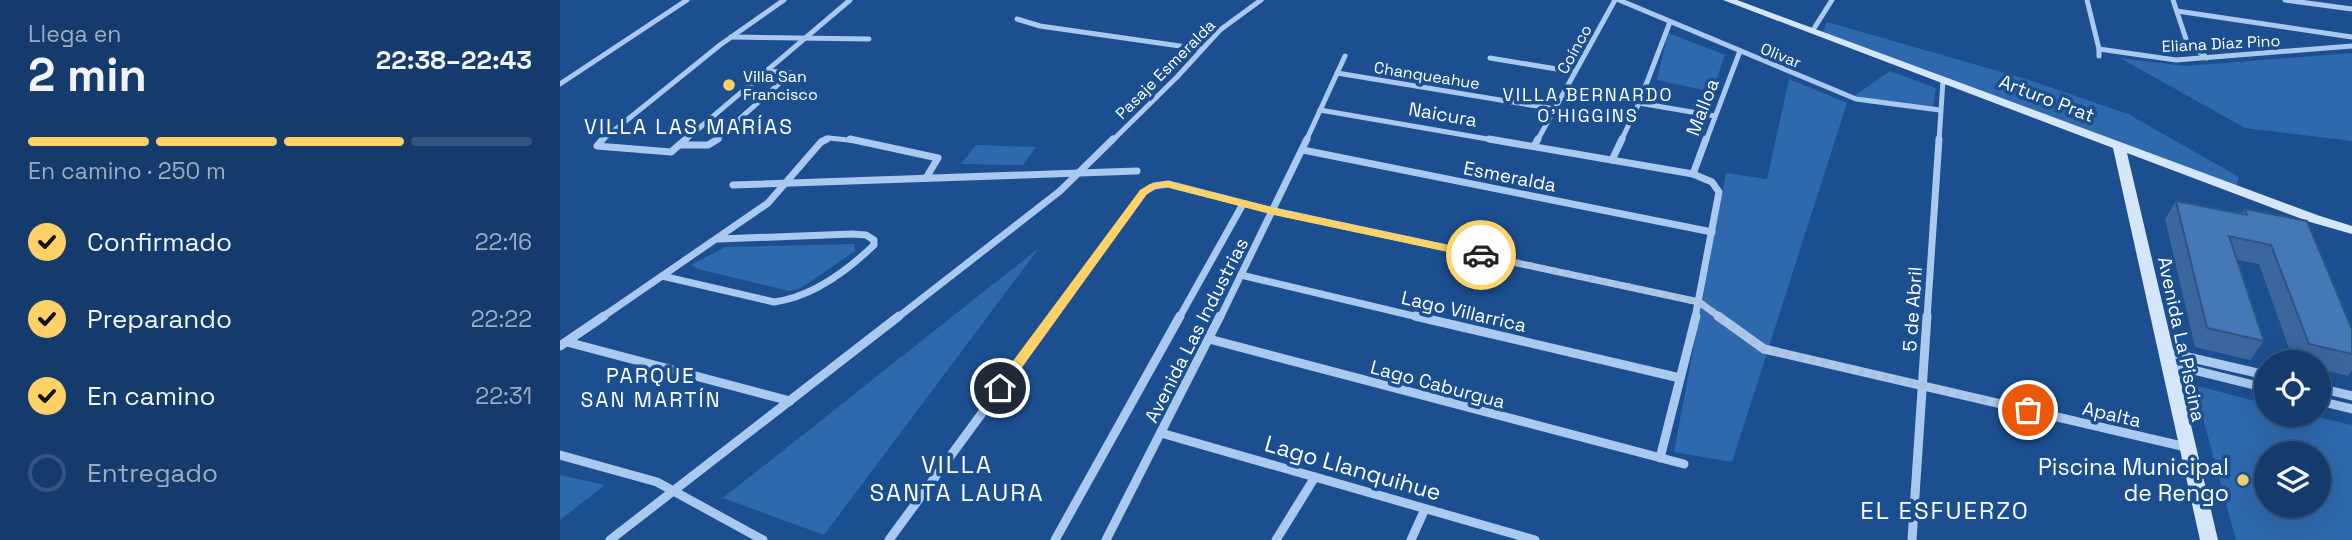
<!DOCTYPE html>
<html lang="es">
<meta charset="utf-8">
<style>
body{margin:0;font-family:"Space Grotesk",sans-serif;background:#1d4271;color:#f1f3f6;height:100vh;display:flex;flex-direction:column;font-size:26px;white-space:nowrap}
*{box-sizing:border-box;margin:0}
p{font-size:23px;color:#9dadc1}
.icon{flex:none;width:38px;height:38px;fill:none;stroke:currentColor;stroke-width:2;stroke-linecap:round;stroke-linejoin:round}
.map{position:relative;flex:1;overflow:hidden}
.side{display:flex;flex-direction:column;background:#143b6b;width:560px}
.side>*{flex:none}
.fabs{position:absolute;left:1694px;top:350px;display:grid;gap:14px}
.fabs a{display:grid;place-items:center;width:77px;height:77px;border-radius:50%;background:#143b6b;box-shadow:0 7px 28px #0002,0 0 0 2px #33557e;font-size:35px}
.pin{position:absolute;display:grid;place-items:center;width:60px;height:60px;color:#fff;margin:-30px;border:4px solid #fff;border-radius:50%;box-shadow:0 2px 7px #0007}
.courier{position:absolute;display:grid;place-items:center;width:70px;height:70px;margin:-35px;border:5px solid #ffd166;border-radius:50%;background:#fff;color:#222;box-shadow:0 2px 9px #0007}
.overview em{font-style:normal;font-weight:700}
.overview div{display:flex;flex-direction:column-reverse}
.overview{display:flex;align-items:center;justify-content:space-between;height:119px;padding:0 28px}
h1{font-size:46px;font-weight:700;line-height:52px}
.bar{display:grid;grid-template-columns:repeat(4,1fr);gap:10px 7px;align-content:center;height:84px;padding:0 28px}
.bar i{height:9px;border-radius:5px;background:#33557e}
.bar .selected{background:#ffd166}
.bar p{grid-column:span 4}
ol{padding:0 28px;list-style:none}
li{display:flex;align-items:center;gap:21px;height:77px}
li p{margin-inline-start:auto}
li .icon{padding:7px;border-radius:50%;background:#ffd166;color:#111;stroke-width:4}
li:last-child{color:#9dadc1}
li i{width:38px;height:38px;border:4px solid #33557e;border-radius:50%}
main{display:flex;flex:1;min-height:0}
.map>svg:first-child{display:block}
</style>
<main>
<section class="side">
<div class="overview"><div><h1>2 min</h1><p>Llega en</p></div><em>22:38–22:43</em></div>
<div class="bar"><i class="selected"></i><i class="selected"></i><i class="selected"></i><i></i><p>En camino · 250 m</p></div>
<ol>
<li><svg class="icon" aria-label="check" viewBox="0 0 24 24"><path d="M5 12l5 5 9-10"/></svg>Confirmado<p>22:16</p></li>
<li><svg class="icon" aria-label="check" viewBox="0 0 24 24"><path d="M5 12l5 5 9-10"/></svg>Preparando<p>22:22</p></li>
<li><svg class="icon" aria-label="check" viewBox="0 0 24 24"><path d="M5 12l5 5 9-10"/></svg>En camino<p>22:31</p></li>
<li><i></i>Entregado</li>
</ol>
</section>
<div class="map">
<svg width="1792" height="540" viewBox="0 0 1792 540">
<rect width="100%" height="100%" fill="#1b4f8f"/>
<!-- green -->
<g fill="#2e69ad" fill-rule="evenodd">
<polygon points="1267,22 1469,80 1568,114 1679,177 1676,188 1262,34"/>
<polygon points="1108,33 1165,55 1152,92 1097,80"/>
<polygon points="1792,53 1792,141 1685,128 1560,58 1625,66"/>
<polygon points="1330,71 1376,88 1372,112 1307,103 1293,97"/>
<polygon points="1229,79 1287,103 1172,462 1114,452 1166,173 1207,179"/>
<polygon points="416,145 476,147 463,165 401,164"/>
<polygon points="294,244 295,251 241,288 229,291 138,269 131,265 165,247"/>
<polygon points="479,248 264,535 163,498"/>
<path d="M1634,385L1706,404V415H1750L1792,425V540H1676ZM1706,453H1759V506H1706Z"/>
<polygon points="0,475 45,485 0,520"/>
</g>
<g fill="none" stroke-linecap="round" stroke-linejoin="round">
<!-- street-far2 -->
<g stroke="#a9c9ee" stroke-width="5">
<polyline points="1059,0 1296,99 1380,110"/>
<polyline points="1527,0 1539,49"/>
<polyline points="1613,0 1627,42 1647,58"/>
<polyline points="1725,0 1792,9"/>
<polyline points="1617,11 1792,37"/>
<polyline points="457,19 480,26 641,49"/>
<polyline points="1253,30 1272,0"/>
<polyline points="171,37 309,39"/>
<polyline points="1539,56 1539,49 1616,60 1792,46"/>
<polyline points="930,58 1015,72"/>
<polyline points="777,73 995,109"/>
<polyline points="0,84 127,0"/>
<polyline points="1079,103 1155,116"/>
<polyline points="760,110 939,141"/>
<polyline points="41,141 160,45 224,0"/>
<polyline points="124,141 290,0"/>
<polyline points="155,141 231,73 207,71"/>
<polyline points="263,141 269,138 298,141"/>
<polyline points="552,141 617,77 660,30 701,0"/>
<polyline points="746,141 785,56"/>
<polyline points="977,141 1055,0"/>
<polyline points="1061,141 1079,103 1110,22"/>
<polyline points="1146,141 1180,51"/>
<polyline points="1379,141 1383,80"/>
</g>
<!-- street-far1 -->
<g stroke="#a9c9ee" stroke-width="7">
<polyline points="43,139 37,146 111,152 126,139"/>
<polyline points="290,139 378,158 366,178"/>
<polyline points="929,139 1133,174 1152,182 1159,192 1135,318"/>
<polyline points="120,145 148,145 158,139"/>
<polyline points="974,146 978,139"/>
<polyline points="743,150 1152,232"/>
<polyline points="1052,160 1062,139"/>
<polyline points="1133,174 1146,139"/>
<polyline points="173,185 577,171"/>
<polyline points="681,275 862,318"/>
<path d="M102,276L214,302C252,297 287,271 314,245V240L306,235L292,234L159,239"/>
<polyline points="41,318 208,203 261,142 267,139"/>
<polyline points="337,318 500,191 553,139"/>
<polyline points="492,318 584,192 594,186 608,184 714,211 1139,302 1161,318"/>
<polyline points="619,318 683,204"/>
<polyline points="660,318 747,139"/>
<polyline points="1367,318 1379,139"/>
</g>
<!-- street -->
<g stroke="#a9c9ee" stroke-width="9">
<polyline points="855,316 1120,378"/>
<polyline points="1158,316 1204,349 1626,447"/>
<polyline points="649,339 1124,464"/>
<polyline points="7,342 230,401"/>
<polyline points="0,346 44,316"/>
<polyline points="1606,352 1706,375"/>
<polyline points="1609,364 1706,388"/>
<polyline points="1759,388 1792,396"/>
<polyline points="1759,401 1792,409"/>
<polyline points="601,433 975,540"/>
<polyline points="0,455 97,482 203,540"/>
<polyline points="1100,458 1136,316"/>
<polyline points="50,540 339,316"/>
<polyline points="329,540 493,316"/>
<polyline points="495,540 620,316"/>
<polyline points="546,540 660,316"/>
<polyline points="716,540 755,477"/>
<polyline points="851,540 865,509"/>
<polyline points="1352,540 1367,316"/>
</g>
<!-- secondary -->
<polygon fill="#d6e6fa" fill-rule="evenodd" points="1163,0 1177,0 1760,216 1792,226 1792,234 1750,222 1567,153 1658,540 1640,540 1553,148"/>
</g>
<!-- wall -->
<polygon fill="#3a679d" points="1616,201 1681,214 1685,209 1792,329 1792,370 1788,376 1759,369 1759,362 1734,362 1699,264 1677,260 1704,341 1690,360 1635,347 1605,219"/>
<!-- building -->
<polygon fill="#4478b7" stroke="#305480" stroke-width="2" points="1616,201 1687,215 1685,209 1747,221 1792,329 1792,354 1749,344 1711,245 1669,236 1704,341 1647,328"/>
<!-- route -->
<polygon fill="#ffd166" points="608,181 715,208 921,252 926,255 921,259 714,215 607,187 596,188 587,194 445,391 436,391 436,384 580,190 590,184"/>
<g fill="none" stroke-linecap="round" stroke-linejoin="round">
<!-- done -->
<polyline stroke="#afc1d8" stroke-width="7" stroke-dasharray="0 12.6" points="921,255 1139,302 1204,349 1468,410"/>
</g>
<!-- markers -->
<g fill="#ffd166" stroke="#1b4f8f" stroke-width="2.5">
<circle cx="169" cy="85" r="7"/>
<circle cx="1683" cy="480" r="7"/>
</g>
<g text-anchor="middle" stroke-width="7" stroke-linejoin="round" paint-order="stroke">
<!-- far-street labels -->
<g font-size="16" fill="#fff" stroke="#1b4f8f">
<text transform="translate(1661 43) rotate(-3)" y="6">Eliana Díaz Pino</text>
<text transform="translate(1014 49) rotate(-61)" y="6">Coínco</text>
<text transform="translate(1221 55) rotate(22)" y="6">Olivar</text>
<text transform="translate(605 69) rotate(-45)" y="6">Pasaje Esmeralda</text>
<text transform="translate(867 75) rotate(9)" y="6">Chanqueahue</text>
</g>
<!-- far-poi labels -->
<g font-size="16" fill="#fff" stroke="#1b4f8f" text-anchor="start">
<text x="183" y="82">Villa San<tspan x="183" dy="18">Francisco</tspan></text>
</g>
<!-- far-neighbourhood labels -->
<g font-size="18" letter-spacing="2" fill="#fff" stroke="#1b4f8f">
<text x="1028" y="101">VILLA BERNARDO<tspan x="1028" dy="21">O'HIGGINS</tspan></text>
</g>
<!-- street labels -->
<g font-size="19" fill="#fff" stroke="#1b4f8f">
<text transform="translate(1487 98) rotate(21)" y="7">Arturo Prat</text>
<text transform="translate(1142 107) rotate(-69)" y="7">Malloa</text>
<text transform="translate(883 114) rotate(10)" y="7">Naicura</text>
<text transform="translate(950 176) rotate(11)" y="7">Esmeralda</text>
<text transform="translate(1352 309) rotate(-86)" y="7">5 de Abril</text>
<text transform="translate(904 311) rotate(13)" y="7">Lago Villarrica</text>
<text transform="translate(636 330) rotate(-63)" y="7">Avenida Las Industrias</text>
<text transform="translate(1622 339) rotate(78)" y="7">Avenida La Piscina</text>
<text transform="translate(878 384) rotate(15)" y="7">Lago Caburgua</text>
<text transform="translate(1552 414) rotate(13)" y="7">Apalta</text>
</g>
<!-- neighbourhood labels -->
<g font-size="21" letter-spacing="2" fill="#fff" stroke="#1b4f8f">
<text x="129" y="134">VILLA LAS MARÍAS</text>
<text x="91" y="383">PARQUE<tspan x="91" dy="24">SAN MARTÍN</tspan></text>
</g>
<!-- near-poi labels -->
<g font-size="23" fill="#fff" stroke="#1b4f8f" text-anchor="end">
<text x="1669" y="475">Piscina Municipal<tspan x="1669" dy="26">de Rengo</tspan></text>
</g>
<!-- near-street labels -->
<g font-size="23" fill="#fff" stroke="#1b4f8f">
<text transform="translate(793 468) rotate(16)" y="8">Lago Llanquihue</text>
</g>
<!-- near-neighbourhood labels -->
<g font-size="24" letter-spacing="2" fill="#fff" stroke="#1b4f8f">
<text x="397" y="473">VILLA<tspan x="397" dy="28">SANTA LAURA</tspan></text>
<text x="1385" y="519">EL ESFUERZO</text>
</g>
</g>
</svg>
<div class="fabs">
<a><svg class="icon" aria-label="locate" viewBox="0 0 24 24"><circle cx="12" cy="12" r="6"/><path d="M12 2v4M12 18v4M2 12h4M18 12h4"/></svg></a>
<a><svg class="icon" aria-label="layers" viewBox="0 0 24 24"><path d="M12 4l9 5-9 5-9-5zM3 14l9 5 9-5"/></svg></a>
</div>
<div class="pin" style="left:1468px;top:410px;background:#ea580c"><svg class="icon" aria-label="bag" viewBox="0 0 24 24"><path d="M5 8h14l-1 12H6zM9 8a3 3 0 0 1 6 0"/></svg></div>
<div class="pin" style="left:440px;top:388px;background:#1f2937"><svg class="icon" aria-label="home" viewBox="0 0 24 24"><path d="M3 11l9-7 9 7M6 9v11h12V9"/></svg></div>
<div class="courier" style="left:921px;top:255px"><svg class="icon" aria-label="car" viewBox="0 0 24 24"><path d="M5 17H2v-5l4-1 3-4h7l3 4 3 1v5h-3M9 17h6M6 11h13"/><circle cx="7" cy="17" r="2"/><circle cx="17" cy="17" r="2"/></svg></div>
</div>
</main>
